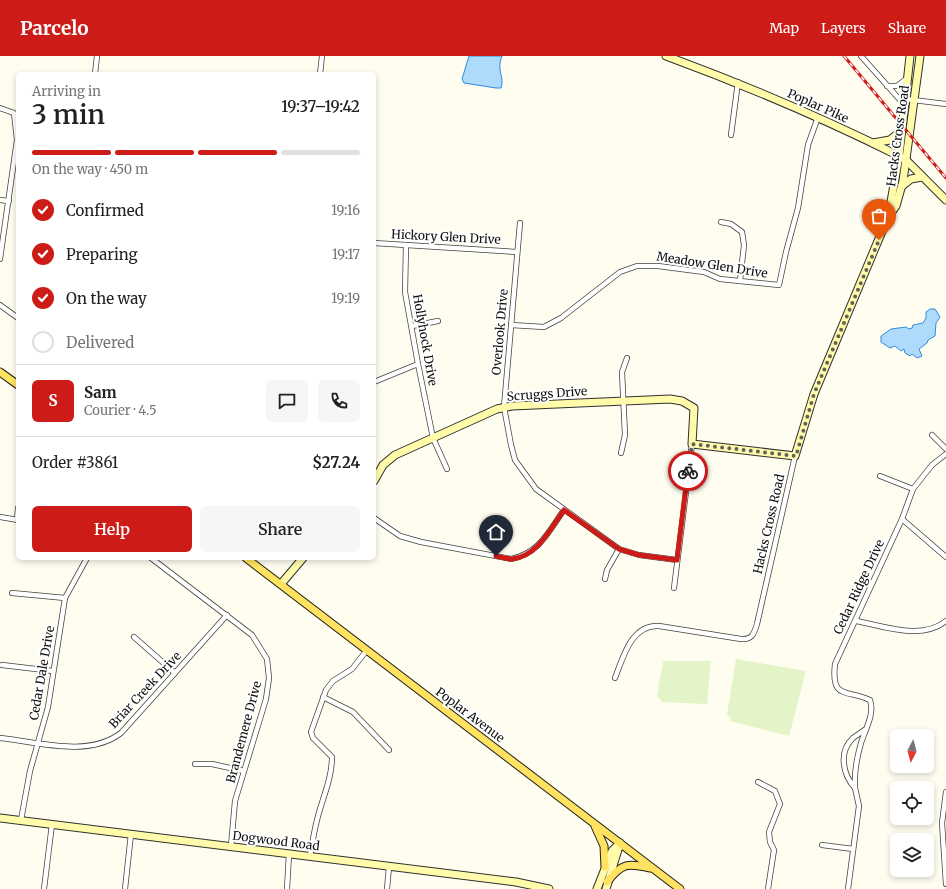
<!DOCTYPE html>
<meta charset="utf-8">
<style>
body{margin:0;font-family:Merriweather,serif;background:#f6f6f6;color:#202124;height:100vh;display:flex;flex-direction:column;font-size:15px;white-space:nowrap}
*{box-sizing:border-box;margin:0}
p{font-size:13px;color:#757577}
.icon{flex:none;width:22px;height:22px;fill:none;stroke:currentColor;stroke-width:2;stroke-linecap:round;stroke-linejoin:round}
.map{position:relative;flex:1;overflow:hidden}
.sheet{position:absolute;left:16px;top:16px;width:360px;height:488px;display:flex;flex-direction:column;background:#fff;border-radius:6px;box-shadow:0 2px 6px #0003}
.sheet>*{flex:none}
.needle{width:26px;rotate:186deg}
.fabs{position:absolute;left:890px;top:673px;display:grid;gap:8px}
.fabs a{display:grid;place-items:center;width:44px;height:44px;border-radius:6px;background:#fff;box-shadow:0 2px 6px #0003;font-size:20px}
.pin{position:absolute;display:grid;place-items:center;width:34px;height:34px;color:#fff;margin:-41px -17px;border-radius:50% 50% 50% 0;rotate:-45deg;box-shadow:0 0 4px #0007}
.pin .icon{rotate:45deg}
.courier{position:absolute;display:grid;place-items:center;width:40px;height:40px;margin:-20px;border:3px solid #cd1b17;border-radius:50%;background:#fff;color:#222;box-shadow:0 1px 5px #0007}
.head em{font-style:normal;font-weight:600}
.head div{display:flex;flex-direction:column-reverse}
.head{display:flex;align-items:center;justify-content:space-between;height:68px;padding:0 16px}
h1{font-size:26px;font-weight:600;line-height:30px}
.bar{display:grid;grid-template-columns:repeat(4,1fr);gap:6px 4px;align-content:center;height:48px;padding:0 16px}
.bar i{height:5px;border-radius:3px;background:#e0e0e0}
.bar .current{background:#cd1b17}
.bar p{grid-column:span 4}
.line{display:flex;align-items:center;gap:10px;padding:0 16px;border-top:1px solid #e0e0e0}
.line div{flex:1}
.round{display:grid;place-items:center;flex:none;width:42px;height:42px;border-radius:6px;background:#f6f6f6}
ol{padding:0 16px;list-style:none}
li{display:flex;align-items:center;gap:12px;height:44px}
li p{margin-inline-start:auto}
li .icon{padding:4px;border-radius:50%;background:#cd1b17;color:#fff;stroke-width:4}
li:last-child{color:#757577}
li i{width:22px;height:22px;border:2px solid #e0e0e0;border-radius:50%}
.cta{display:flex;gap:8px;margin-top:auto;padding:8px 16px}
.cta a{flex:1;height:46px;border-radius:6px;background:#cd1b17;color:#fff;font-size:16px;font-weight:600;line-height:46px;text-align:center}
.cta a+a{background:#f6f6f6;color:#202124}
header{display:flex;align-items:center;gap:24px;box-sizing:border-box;height:56px;padding:0 20px;background:#cd1b17;color:#fff}
header strong{font-size:19px}
nav{display:flex;gap:22px;margin-inline-start:auto;font-size:14px}
.map>svg:first-child{display:block}
</style>
<header>
<strong>Parcelo</strong>
<nav><a>Map</a><a>Layers</a><a>Share</a></nav>
</header>
<div class="map">
<svg width="946" height="833" viewBox="0 0 946 833">
<rect width="100%" height="100%" fill="#fffdf0"/>
<!-- pitch -->
<g fill="#e2f4c8">
<polygon points="736,603 806,615 789,680 730,665 731,662 727,659"/>
<polygon points="663,605 711,605 707,648 662,646 657,640"/>
</g>
<!-- water -->
<g fill="#aedafc" stroke="#2e8adb">
<path d="M469,0H502C496,14 505,22 501,32H496L464,27L462,23Z"/>
<polygon points="930,253 935,253 940,261 936,267 935,280 928,284 927,287 919,293 922,300 917,302 912,298 910,300 905,297 904,293 901,295 895,290 890,292 881,286 881,280 891,273 906,271 909,273 912,272 913,269 923,267 926,262 926,256"/>
</g>
<g fill="none" stroke-linecap="round" stroke-linejoin="round">
<!-- street casing -->
<g stroke="#414141" stroke-width="6">
<g id="street">
<polyline points="861,0 901,45 903,51"/>
<polyline points="95,18 97,0"/>
<polyline points="320,18 322,0"/>
<polyline points="887,30 897,30 906,23"/>
<polyline points="905,43 946,48"/>
<polyline points="0,52 14,57 17,84 0,203"/>
<polyline points="731,79 738,26"/>
<polyline points="0,144 9,145"/>
<polyline points="721,166 731,168 742,176 744,189 740,225"/>
<polyline points="520,167 504,351 511,389 515,404 536,433 619,493 639,499 677,504"/>
<polyline points="374,187 517,196"/>
<polyline points="406,189 405,236 418,308 433,382 447,413"/>
<polyline points="0,249 18,262"/>
<polyline points="511,269 544,271 561,262 620,216 637,210 658,210 704,216 720,223 779,229 786,196 798,152 808,89 818,61"/>
<polyline points="412,270 438,265"/>
<polyline points="374,326 418,308"/>
<polyline points="932,379 946,393"/>
<polyline points="621,397 625,379 622,316 627,302"/>
<polyline points="880,420 913,433"/>
<polyline points="0,461 18,464"/>
<path d="M374,462L400,480L421,486L511,503C540,497 548,476 564,454"/>
<polyline points="902,463 946,501"/>
<polyline points="17,464 18,452"/>
<polyline points="151,502 252,579 267,603 269,622 266,643 235,745 231,790"/>
<polyline points="605,523 607,514 619,493"/>
<polyline points="674,532 692,388"/>
<polyline points="12,537 65,542"/>
<path d="M856,565C884,570 921,585 946,565"/>
<polyline points="134,581 175,617"/>
<polyline points="2,609 53,615"/>
<path d="M615,622C623,602 631,568 659,570L741,583C752,584 754,578 757,568L795,400"/>
<polyline points="323,641 353,656 389,694"/>
<path d="M866,673C862,676 857,679 853,682C838,696 843,719 855,732C854,718 857,701 861,687C865,674 875,658 870,644C846,633 831,644 835,608L902,463L913,433L932,409L946,398"/>
<path d="M0,682C38,686 88,702 121,677L227,559"/>
<polyline points="195,708 212,708 244,715"/>
<polyline points="758,726 775,735 780,748 769,776 770,786 774,794 768,833"/>
<polyline points="946,736 942,767 946,828"/>
<polyline points="21,764 30,715 48,651 65,542 87,502"/>
<polyline points="822,789 853,793"/>
<path d="M310,800C312,788 314,776 317,764C322,743 332,723 332,701L313,682L311,676L326,634L333,625L352,613L367,594"/>
<polyline points="44,833 52,768"/>
<polyline points="125,833 131,778"/>
<polyline points="287,833 289,798"/>
<polyline points="387,833 389,811"/>
<polyline points="848,833 859,750 855,732"/>
</g>
</g>
<!-- secondary casing -->
<g stroke="#303030" stroke-width="9">
<g id="secondary">
<path d="M666,0C745,29 823,62 899,100L906,104L946,144"/>
<polyline points="873,87 890,84 901,75"/>
<polyline points="902,130 911,123 922,121"/>
<polyline points="889,157 899,100 910,0"/>
<polyline points="374,425 383,409 395,399 497,353 512,350 670,343 682,345 694,352 692,388 795,400 814,338 888,161 896,150 903,125 920,0"/>
<polyline points="281,528 303,502"/>
<polyline points="0,762 516,826 549,833"/>
<polyline points="597,833 612,795 620,787"/>
<polyline points="606,833 620,787"/>
</g>
</g>
<!-- primary casing -->
<g stroke="#1f1f1f" stroke-width="9">
<g id="primary">
<polyline points="0,316 18,329"/>
<polyline points="246,502 680,833"/>
<polyline points="595,770 604,790 605,811"/>
<path d="M607,826C622,807 627,807 650,812"/>
</g>
</g>
<!-- street -->
<use href="#street" stroke="#fff" stroke-width="4.5"/>
<!-- secondary -->
<use href="#secondary" stroke="#fffbab" stroke-width="7"/>
<!-- primary -->
<use href="#primary" stroke="#ffe360" stroke-width="7"/>
<!-- rail casing -->
<g stroke="#cd1b17" stroke-width="3">
<polyline id="rail" points="844,0 946,122"/>
</g>
<!-- rail -->
<use href="#rail" stroke="#fff" stroke-width="1.5" stroke-dasharray="4.5" stroke-linecap="butt"/>
</g>
<g fill="none" stroke-linecap="round" stroke-linejoin="round">
<!-- done -->
<polyline stroke="#62625d" stroke-width="4" stroke-dasharray="0 7.2" points="688,415 692,388 796,400 814,338 879,184"/>
<!-- route -->
<path stroke="#cd1b17" stroke-width="5" d="M496,500C501,501 507,503 512,503C537,501 551,472 564,454L619,493L639,499L677,504L688,415"/>
</g>
<g text-anchor="middle" stroke-width="4" stroke-linejoin="round" paint-order="stroke">
<!-- street labels -->
<g font-size="12" fill="#0e0e0e" stroke="#fff">
<text transform="translate(818 50) rotate(24)" y="4">Poplar Pike</text>
<text transform="translate(898 80) rotate(-82)" y="4">Hacks Cross Road</text>
<text transform="translate(446 181) rotate(3)" y="4">Hickory Glen Drive</text>
<text transform="translate(712 209) rotate(9)" y="4">Meadow Glen Drive</text>
<text transform="translate(500 276) rotate(-85)" y="4">Overlook Drive</text>
<text transform="translate(425 284) rotate(80)" y="4">Hollyhock Drive</text>
<text transform="translate(547 338) rotate(-4)" y="4">Scruggs Drive</text>
<text transform="translate(769 468) rotate(-77)" y="4">Hacks Cross Road</text>
<text transform="translate(859 531) rotate(-65)" y="4">Cedar Ridge Drive</text>
<text transform="translate(42 617) rotate(-80)" y="4">Cedar Dale Drive</text>
<text transform="translate(145 634) rotate(-47)" y="4">Briar Creek Drive</text>
<text transform="translate(470 659) rotate(37)" y="4">Poplar Avenue</text>
<text transform="translate(244 676) rotate(-75)" y="4">Brandemere Drive</text>
<text transform="translate(276 785) rotate(7)" y="4">Dogwood Road</text>
</g>
</g>
</svg>
<div class="fabs">
<a><svg class="needle" viewBox="-14 -14 28 28"><path d="M0-13l5 13h-10z" fill="#e53935"/><path d="M0 13l5-13h-10z" fill="#757577"/></svg></a>
<a><svg class="icon" aria-label="locate" viewBox="0 0 24 24"><circle cx="12" cy="12" r="6"/><path d="M12 2v4M12 18v4M2 12h4M18 12h4"/></svg></a>
<a><svg class="icon" aria-label="layers" viewBox="0 0 24 24"><path d="M12 4l9 5-9 5-9-5zM3 14l9 5 9-5"/></svg></a>
</div>
<div class="pin" style="left:879px;top:184px;background:#ea580c"><svg class="icon" aria-label="bag" viewBox="0 0 24 24"><path d="M5 8h14l-1 12H6zM9 8a3 3 0 0 1 6 0"/></svg></div>
<div class="pin" style="left:496px;top:500px;background:#1f2937"><svg class="icon" aria-label="home" viewBox="0 0 24 24"><path d="M3 11l9-7 9 7M6 9v11h12V9"/></svg></div>
<div class="courier" style="left:688px;top:415px"><svg class="icon" aria-label="bike" viewBox="0 0 24 24"><circle cx="6" cy="16" r="4"/><circle cx="18" cy="16" r="4"/><path d="M6 16l4-8h5l3 8M10 8l3 8H6M13 5h3"/></svg></div>
<section class="sheet">
<div class="head"><div><h1>3 min</h1><p>Arriving in</p></div><em>19:37–19:42</em></div>
<div class="bar"><i class="current"></i><i class="current"></i><i class="current"></i><i></i><p>On the way · 450 m</p></div>
<ol>
<li><svg class="icon" aria-label="check" viewBox="0 0 24 24"><path d="M5 12l5 5 9-10"/></svg>Confirmed<p>19:16</p></li>
<li><svg class="icon" aria-label="check" viewBox="0 0 24 24"><path d="M5 12l5 5 9-10"/></svg>Preparing<p>19:17</p></li>
<li><svg class="icon" aria-label="check" viewBox="0 0 24 24"><path d="M5 12l5 5 9-10"/></svg>On the way<p>19:19</p></li>
<li><i></i>Delivered</li>
</ol>
<div class="line" style="height:72px"><b class="round" style="background:#cd1b17;color:#fff">S</b><div><b>Sam</b><p>Courier · 4.5</p></div><a class="round"><svg class="icon" aria-label="chat" viewBox="0 0 24 24"><path d="M4 5h16v11H9l-5 4z"/></svg></a><a class="round"><svg class="icon" aria-label="phone" viewBox="0 0 24 24"><path d="M5 4h4l2 5-3 2q2 4 5 5l2-3 5 2v4C11 20 4 13 5 4z"/></svg></a></div>
<div class="line" style="height:52px"><div>Order #3861</div><b>$27.24</b></div>
<div class="cta"><a>Help</a><a>Share</a></div>
</section>
</div>
